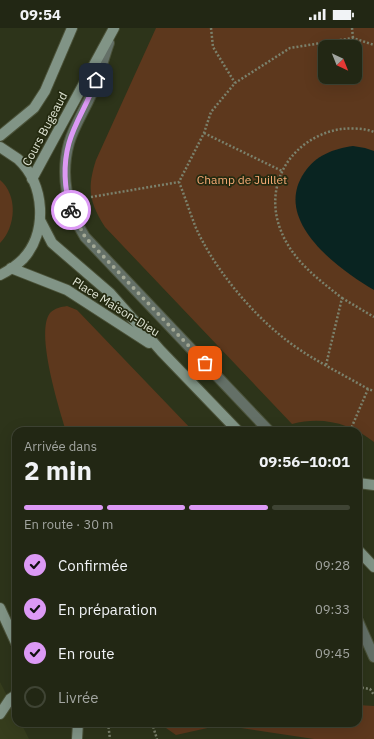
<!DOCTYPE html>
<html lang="fr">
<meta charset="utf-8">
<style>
body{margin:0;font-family:"IBM Plex Sans",sans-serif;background:#2a2f1d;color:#f1f3f6;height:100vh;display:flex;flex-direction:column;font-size:15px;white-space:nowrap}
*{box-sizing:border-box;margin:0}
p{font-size:13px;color:#a2a5a0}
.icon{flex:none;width:22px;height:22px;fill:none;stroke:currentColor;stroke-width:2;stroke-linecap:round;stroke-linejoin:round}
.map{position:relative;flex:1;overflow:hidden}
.details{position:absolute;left:12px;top:399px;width:350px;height:300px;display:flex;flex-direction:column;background:#222714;border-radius:12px;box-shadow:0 4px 16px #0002,0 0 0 1px #3f4434}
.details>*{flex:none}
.needle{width:26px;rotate:137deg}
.buttons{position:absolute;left:318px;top:12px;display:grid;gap:8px}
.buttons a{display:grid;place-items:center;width:44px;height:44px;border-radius:8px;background:#222714;box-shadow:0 4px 16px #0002,0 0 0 1px #3f4434;font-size:20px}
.pin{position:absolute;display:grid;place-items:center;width:34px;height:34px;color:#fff;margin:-17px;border-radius:8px;box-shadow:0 2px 6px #0006}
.courier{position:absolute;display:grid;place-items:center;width:40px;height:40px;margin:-20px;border:3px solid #dc99f5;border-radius:50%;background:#fff;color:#222;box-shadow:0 1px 5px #0007}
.summary em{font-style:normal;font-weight:700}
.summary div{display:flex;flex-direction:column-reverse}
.summary{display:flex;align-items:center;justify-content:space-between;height:68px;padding:0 12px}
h1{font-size:26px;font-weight:700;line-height:30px}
.bar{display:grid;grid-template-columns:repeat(4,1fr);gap:6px 4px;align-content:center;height:48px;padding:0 12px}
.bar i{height:5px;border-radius:3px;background:#3f4434}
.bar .current{background:#dc99f5}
.bar p{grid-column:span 4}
ol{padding:0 12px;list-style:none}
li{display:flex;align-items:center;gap:12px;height:44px}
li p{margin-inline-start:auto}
li .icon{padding:4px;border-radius:50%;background:#dc99f5;color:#111;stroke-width:4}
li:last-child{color:#a2a5a0}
li i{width:22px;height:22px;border:2px solid #3f4434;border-radius:50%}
.status{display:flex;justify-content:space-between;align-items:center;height:28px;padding:0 20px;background:#222714;direction:ltr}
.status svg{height:11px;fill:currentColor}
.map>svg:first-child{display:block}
</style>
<div class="status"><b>09:54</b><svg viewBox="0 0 49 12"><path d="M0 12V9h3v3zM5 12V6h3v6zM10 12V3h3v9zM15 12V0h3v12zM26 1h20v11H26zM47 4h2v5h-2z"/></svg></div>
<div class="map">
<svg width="374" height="711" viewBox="0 0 374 711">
<rect width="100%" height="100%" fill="#2d341a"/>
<!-- built -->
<polygon fill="#363d1d" points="0,654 16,685 16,695 21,695 29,711 0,711"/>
<!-- green -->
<g fill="#5d381d" fill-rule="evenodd">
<path d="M156,0H374V414C350,395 322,388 292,396L105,199C89,174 87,160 96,132ZM325,19H355V49H325Z"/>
<path d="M0,152C18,167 16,199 0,215Z"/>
<path d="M67,278L77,282L193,403H66C59,380 35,304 50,285C55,280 61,279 67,278Z"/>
<polygon points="358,677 374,678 374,711 314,711 221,697 176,707 166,700 164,695 358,695"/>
</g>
<!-- water -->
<path fill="#092421" d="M353,118L365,120L374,123V262C338,241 272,193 304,145C316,127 333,121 353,118Z"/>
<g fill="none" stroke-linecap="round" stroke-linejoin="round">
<!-- lane casing -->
<g stroke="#4a5138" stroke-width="12">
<g id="lane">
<path d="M109,15C103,32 99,50 91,67C84,83 74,98 69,115C60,148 67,181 85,209L269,403"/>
<polyline points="358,593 374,629"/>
</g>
</g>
<!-- secondary casing -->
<g stroke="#4a5138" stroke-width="12">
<g id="secondary">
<polyline points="0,108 34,80 45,63 72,0"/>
<path d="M0,119C6,123 12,127 18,131C45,156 48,204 23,231C16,238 8,243 0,247"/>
<polyline points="32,151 114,0"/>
<polyline points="40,192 52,215 110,265 161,323 238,403"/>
<polyline points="11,240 67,262 149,315"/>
<polyline points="358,455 374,457"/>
<polyline points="358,522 374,539"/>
<polyline points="0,580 16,615"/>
<polyline points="0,686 10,671 16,667"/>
<polyline points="77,711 78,695"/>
</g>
</g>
<!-- path -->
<g stroke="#7b816c" stroke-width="2.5" stroke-dasharray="2 2" stroke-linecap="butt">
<polyline points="211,0 213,19 235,55"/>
<polyline points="352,0 353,10"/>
<polyline points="204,105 282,143"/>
<polyline points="91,169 179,154"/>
<polyline points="342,270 374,289"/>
<path d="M326,337L342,270C318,251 293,233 281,203C262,156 292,109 341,101C351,100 364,100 374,104"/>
<path d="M368,361C339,344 306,329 280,307C248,281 213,238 196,200C190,185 185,169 179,154L204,105L211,84L235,55L290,20L353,10L374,17"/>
<polyline points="350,403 368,361 374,363"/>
<polyline points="358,659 370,661 374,667"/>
<polyline points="108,695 110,711"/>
<polyline points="152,695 157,711"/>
</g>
<!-- lane -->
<use href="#lane" stroke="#647067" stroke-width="10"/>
<!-- secondary -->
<use href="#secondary" stroke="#819486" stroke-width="10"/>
</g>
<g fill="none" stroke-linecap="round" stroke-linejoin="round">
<!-- done -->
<polyline stroke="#a3a895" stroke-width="4" stroke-dasharray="0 7.2" points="71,182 85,209 205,335"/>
<!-- route -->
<path stroke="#dc99f5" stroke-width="5" d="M71,182C64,161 63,136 69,115C75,93 89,74 96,52"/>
</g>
<g text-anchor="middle" stroke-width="3.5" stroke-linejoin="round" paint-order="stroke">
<!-- street labels -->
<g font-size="12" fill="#e2e7d7" stroke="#242a10">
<text transform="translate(45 101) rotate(-62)" y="4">Cours Bugeaud</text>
<text transform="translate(116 279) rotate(32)" y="4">Place Maison-Dieu</text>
</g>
<!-- park labels -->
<g font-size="12" fill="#f9ac77" stroke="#242a10">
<text x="242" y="156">Champ de Juillet</text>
</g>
</g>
</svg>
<div class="buttons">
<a><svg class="needle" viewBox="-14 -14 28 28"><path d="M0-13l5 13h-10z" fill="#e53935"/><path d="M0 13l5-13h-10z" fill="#a2a5a0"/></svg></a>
</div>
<div class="pin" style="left:205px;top:335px;background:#ea580c"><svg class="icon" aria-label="bag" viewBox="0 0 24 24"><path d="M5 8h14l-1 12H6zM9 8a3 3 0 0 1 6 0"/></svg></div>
<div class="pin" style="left:96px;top:52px;background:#1f2937"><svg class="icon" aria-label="home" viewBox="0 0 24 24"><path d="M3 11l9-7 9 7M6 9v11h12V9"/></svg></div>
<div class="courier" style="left:71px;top:182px"><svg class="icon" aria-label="bike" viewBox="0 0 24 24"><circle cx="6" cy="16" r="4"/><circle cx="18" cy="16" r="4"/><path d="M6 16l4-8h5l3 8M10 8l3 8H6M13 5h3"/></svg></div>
<section class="details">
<div class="summary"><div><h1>2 min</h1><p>Arrivée dans</p></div><em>09:56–10:01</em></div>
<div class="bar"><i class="current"></i><i class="current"></i><i class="current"></i><i></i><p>En route · 30 m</p></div>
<ol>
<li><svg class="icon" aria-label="check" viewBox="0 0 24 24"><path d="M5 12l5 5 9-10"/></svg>Confirmée<p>09:28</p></li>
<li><svg class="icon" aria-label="check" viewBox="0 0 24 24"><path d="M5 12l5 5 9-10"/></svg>En préparation<p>09:33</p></li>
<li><svg class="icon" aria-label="check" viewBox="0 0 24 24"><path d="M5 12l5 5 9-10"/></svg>En route<p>09:45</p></li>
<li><i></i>Livrée</li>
</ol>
</section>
</div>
